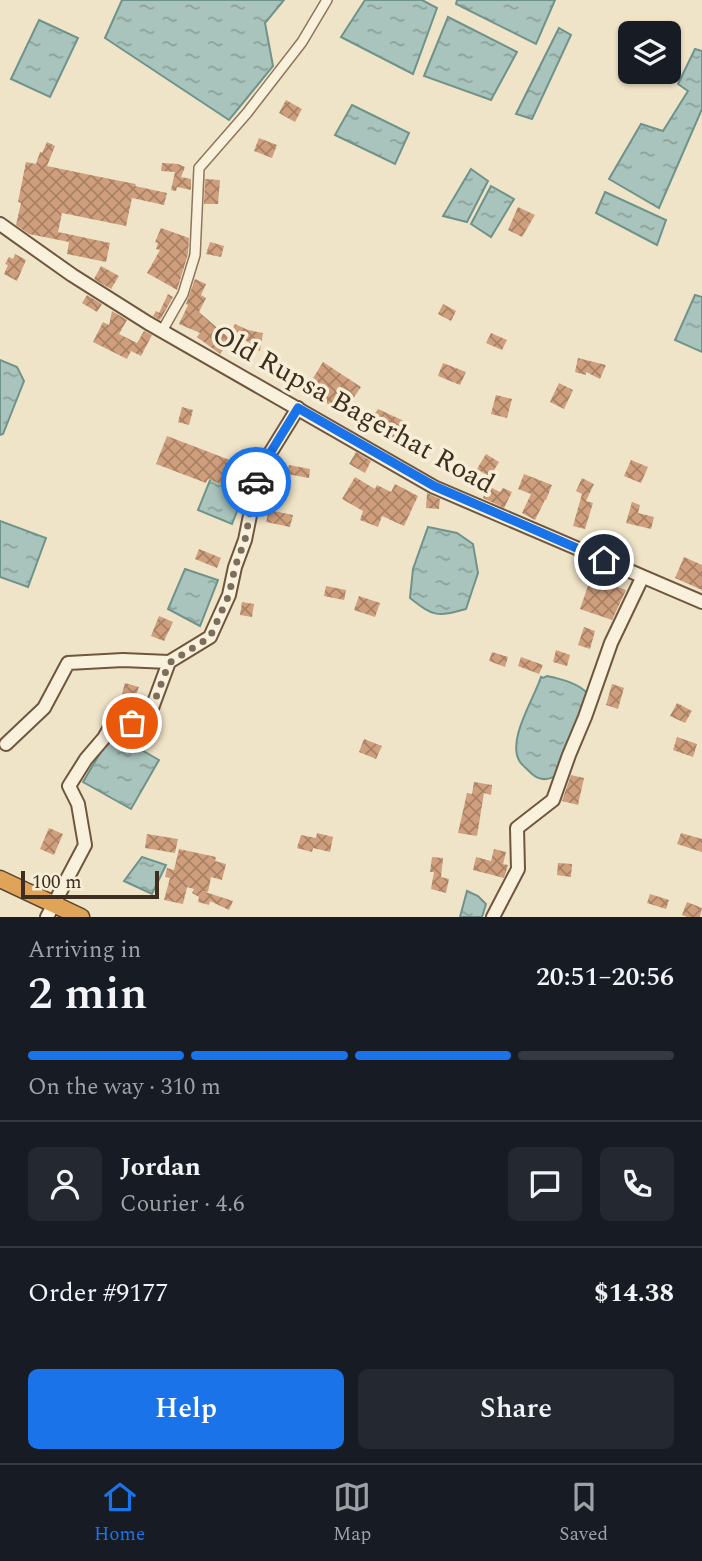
<!DOCTYPE html>
<meta charset="utf-8">
<style>
body{margin:0;font-family:Spectral,serif;background:#242831;color:#f1f3f6;height:100vh;display:flex;flex-direction:column;font-size:26px;white-space:nowrap}
*{box-sizing:border-box;margin:0}
p{font-size:23px;color:#9ea1a6}
.icon{flex:none;width:38px;height:38px;fill:none;stroke:currentColor;stroke-width:2;stroke-linecap:round;stroke-linejoin:round}
.map{position:relative;height:917px;overflow:hidden}
.side{display:flex;flex-direction:column;background:#171b24;flex:1}
.side>*{flex:none}
.buttons{position:absolute;left:618px;top:21px;display:grid;gap:14px}
.buttons a{display:grid;place-items:center;width:63px;height:63px;border-radius:10px;background:#171b24;box-shadow:0 2px 5px #0004;font-size:35px}
.scale{position:absolute;left:21px;bottom:18px;width:138px;box-sizing:border-box;padding-left:7px;border:4px solid #3d2e20;border-top:0;font-size:19px;line-height:24px;white-space:nowrap;color:#3d2e20;-webkit-text-stroke:5px #f7eed8;paint-order:stroke}
.pin{position:absolute;display:grid;place-items:center;width:60px;height:60px;color:#fff;margin:-30px;border:4px solid #fff;border-radius:50%;box-shadow:0 2px 7px #0007}
.courier{position:absolute;display:grid;place-items:center;width:70px;height:70px;margin:-35px;border:5px solid #1a73e8;border-radius:50%;background:#fff;color:#222;box-shadow:0 2px 9px #0007}
.overview em{font-style:normal;font-weight:600}
.overview div{display:flex;flex-direction:column-reverse}
.overview{display:flex;align-items:center;justify-content:space-between;height:119px;padding:0 28px}
h1{font-size:46px;font-weight:600;line-height:52px}
.bar{display:grid;grid-template-columns:repeat(4,1fr);gap:10px 7px;align-content:center;height:84px;padding:0 28px}
.bar i{height:9px;border-radius:5px;background:#363941}
.bar .active{background:#1a73e8}
.bar p{grid-column:span 4}
.line{display:flex;align-items:center;gap:18px;padding:0 28px;border-top:2px solid #363941}
.line div{flex:1}
.round{display:grid;place-items:center;flex:none;width:74px;height:74px;border-radius:10px;background:#242831}
.button{display:flex;gap:14px;margin-top:auto;padding:14px 28px}
.button a{flex:1;height:80px;border-radius:10px;background:#1a73e8;color:#fff;font-size:28px;font-weight:600;line-height:80px;text-align:center}
.button a+a{background:#242831;color:#f1f3f6}
.tab-bar{display:flex;justify-content:space-around;align-items:center;height:98px;border-top:2px solid #363941;background:#171b24;font-size:19px;color:#9ea1a6}
.tab-bar a{display:grid;justify-items:center;gap:4px}
.tab-bar .active{color:#1a73e8}
.map>svg:first-child{display:block}
</style>
<div class="map">
<svg width="702" height="917" viewBox="0 0 702 917">
<defs>
<pattern id="water-ripples" width="26" height="14" patternUnits="userSpaceOnUse" patternTransform="scale(1.75)"><rect width="26" height="14" fill="#a9c4bc"/><path d="M2 4q2-2 4 0t4 0M15 11q2-2 4 0t4 0" fill="none" stroke="#8ba098"/></pattern>
<pattern id="building-cross-hatch" width="8" height="8" patternUnits="userSpaceOnUse" patternTransform="scale(1.75)"><rect width="8" height="8" fill="#cf9f7d"/><path d="M0 0l8 8M0 8l8-8" fill="none" stroke="#a98266"/></pattern>
</defs>
<rect width="100%" height="100%" fill="#f0e4c8"/>
<!-- water -->
<g fill="url(#water-ripples)" stroke="#6f938a" stroke-width="2">
<polygon points="122,0 284,0 265,23 273,66 229,120 105,38"/>
<polygon points="365,0 422,0 437,8 413,74 341,37"/>
<polygon points="457,0 555,0 536,44 456,4"/>
<polygon points="448,17 517,52 491,100 424,76"/>
<polygon points="39,20 78,38 50,97 11,79"/>
<polygon points="559,28 571,35 532,119 516,114"/>
<polygon points="695,49 702,51 702,109 659,208 609,179 641,124 663,131 688,91 678,84"/>
<polygon points="352,105 409,133 395,164 335,135"/>
<polygon points="471,169 488,181 467,222 443,216"/>
<polygon points="491,186 514,199 491,237 471,224"/>
<polygon points="605,192 666,220 657,245 596,213"/>
<polygon points="695,295 702,297 702,352 675,340"/>
<polygon points="0,360 17,367 24,381 3,434 0,435"/>
<polygon points="217,463 251,476 232,524 198,510"/>
<polygon points="0,521 46,538 28,587 0,577"/>
<path d="M428,527L457,533L473,544L478,573L466,609C437,617 434,617 410,598L413,569Z"/>
<polygon points="185,569 218,580 200,626 168,609"/>
<path d="M547,676C561,679 579,683 589,695L557,775C549,780 540,781 532,774C529,771 523,766 520,762C506,741 534,699 541,677L543,678Z"/>
<polygon points="112,733 159,760 131,809 83,782"/>
<polygon points="142,857 166,865 152,894 124,881"/>
<polygon points="467,891 478,896 486,904 482,917 460,917"/>
</g>
<!-- building -->
<g fill="url(#building-cross-hatch)">
<polygon points="286,100 302,109 295,122 279,113"/>
<polygon points="259,138 277,145 272,158 254,151"/>
<polygon points="47,142 55,146 47,166 115,180 136,184 135,186 167,193 164,205 132,198 126,226 62,213 58,232 110,243 106,262 67,254 69,242 29,234 16,225 21,203 18,202 26,162 36,164 40,152 42,153"/>
<polygon points="162,163 178,164 185,167 181,177 191,179 191,190 177,187 176,191 171,190 175,172 161,171"/>
<polygon points="205,179 220,180 218,204 204,204"/>
<polygon points="518,207 535,215 522,237 508,230"/>
<polygon points="161,228 189,238 188,254 177,290 147,273 160,250 156,249 158,243 155,242"/>
<polygon points="210,242 224,246 221,257 206,254"/>
<polygon points="15,254 26,260 17,281 4,274 8,265 5,264 9,257 13,259"/>
<polygon points="101,266 119,276 111,289 94,279"/>
<polygon points="195,279 206,284 201,295 206,298 199,312 230,339 220,354 197,337 200,333 179,324 188,305 186,304"/>
<polygon points="168,294 173,297 160,320 153,316 156,311 159,313"/>
<polygon points="87,295 102,304 97,312 82,303"/>
<polygon points="443,304 456,311 451,321 438,314"/>
<polygon points="112,311 127,320 119,334 137,343 144,331 152,335 141,356 131,351 127,359 93,342 103,322 109,325"/>
<polygon points="235,324 248,330 263,333 260,351 248,348 249,342 230,335"/>
<polygon points="491,333 507,340 502,350 486,343"/>
<polygon points="578,358 606,365 600,379 586,372 586,375 575,372"/>
<polygon points="323,362 361,387 342,415 307,388"/>
<polygon points="443,363 466,372 460,385 438,376"/>
<polygon points="559,383 573,390 564,409 550,402"/>
<polygon points="496,395 512,399 507,418 491,414"/>
<polygon points="182,407 193,410 189,425 178,422"/>
<polygon points="378,409 404,421 391,443 367,425"/>
<polygon points="167,436 235,462 228,481 224,479 222,484 208,479 206,483 156,464"/>
<polygon points="356,452 371,461 365,473 349,464"/>
<polygon points="486,454 499,462 490,477 477,469"/>
<polygon points="631,460 648,467 641,483 624,476"/>
<polygon points="289,465 310,469 309,478 287,474"/>
<polygon points="524,474 552,485 546,500 545,500 535,520 522,513 531,494 518,489"/>
<polygon points="355,477 375,489 377,485 391,492 395,484 418,496 404,526 382,516 378,527 360,520 363,511 342,499"/>
<polygon points="582,478 594,484 586,501 593,503 585,529 573,526 582,494 576,491"/>
<polygon points="488,486 500,492 503,488 512,492 504,508 483,498"/>
<polygon points="427,493 440,499 439,509 426,508"/>
<polygon points="632,502 640,505 638,513 654,517 651,529 626,523"/>
<polygon points="269,510 293,515 290,527 266,522"/>
<polygon points="199,549 221,558 217,568 195,559"/>
<polygon points="684,557 702,565 702,590 675,578"/>
<polygon points="591,577 626,590 612,620 580,609"/>
<polygon points="326,586 346,590 344,600 324,596"/>
<polygon points="359,596 380,603 375,617 354,610"/>
<polygon points="242,602 254,604 252,617 240,615"/>
<polygon points="159,616 173,622 164,641 151,636"/>
<polygon points="584,627 595,631 590,649 578,645"/>
<polygon points="556,650 570,655 567,666 553,662"/>
<polygon points="492,652 508,657 505,667 489,661"/>
<polygon points="521,657 543,665 539,674 518,666"/>
<polygon points="125,683 139,687 135,698 122,694"/>
<polygon points="612,684 624,688 618,709 606,705"/>
<polygon points="677,703 692,711 685,723 670,716"/>
<polygon points="677,737 697,744 693,757 673,750"/>
<polygon points="364,739 382,746 376,759 359,752"/>
<polygon points="571,775 584,778 578,805 562,801"/>
<polygon points="474,782 492,785 491,795 484,793 477,836 458,833 467,793 472,794"/>
<polygon points="49,828 63,834 54,855 40,849"/>
<polygon points="317,833 333,837 330,852 313,848 312,852 297,848 301,835 316,838"/>
<polygon points="681,833 702,839 702,852 677,844"/>
<polygon points="147,834 178,839 175,853 145,848"/>
<polygon points="179,849 216,857 215,861 226,864 222,880 211,877 208,892 202,891 233,901 229,910 210,901 209,905 198,902 199,897 192,893 194,889 187,887 183,904 164,900 170,878 165,877 167,868 174,870"/>
<polygon points="494,849 506,852 503,864 508,865 504,878 473,870 476,857 491,861"/>
<polygon points="432,857 443,858 441,877 449,879 446,893 431,889 434,872 430,872"/>
<polygon points="558,863 572,864 571,877 557,875"/>
<polygon points="650,894 669,900 666,909 647,903"/>
<polygon points="687,902 702,908 700,917 687,917 682,915"/>
</g>
<g fill="none" stroke-linecap="round" stroke-linejoin="round">
<!-- street casing -->
<g stroke="#8d765c" stroke-width="12">
<polyline id="street" points="162,331 183,294 195,255 199,168 247,113 302,42 327,0"/>
</g>
<!-- secondary casing -->
<g stroke="#6f573f" stroke-width="16">
<g id="secondary">
<polyline points="0,224 72,275 148,323 434,487 702,602"/>
<polyline points="6,744 44,708 68,663 123,660 169,662"/>
<polyline points="47,917 85,845 78,804 69,786 86,759 104,738 112,724 132,723 152,708 169,662 210,637 229,595 235,567 245,540 259,471 298,408"/>
<polyline points="493,917 518,869 517,828 553,800 569,755 585,717 611,643 642,578"/>
</g>
</g>
<!-- highway casing -->
<g stroke="#5b4430" stroke-width="19">
<polyline id="highway" points="0,879 81,917"/>
</g>
<!-- street -->
<use href="#street" stroke="#faf1dc" stroke-width="9"/>
<!-- secondary -->
<use href="#secondary" stroke="#faf1dc" stroke-width="12"/>
<!-- highway -->
<use href="#highway" stroke="#e0a458" stroke-width="16"/>
</g>
<g fill="none" stroke-linecap="round" stroke-linejoin="round">
<!-- done -->
<polyline stroke="#7c6e5b" stroke-width="7" stroke-dasharray="0 12.6" points="132,723 152,708 169,663 210,637 229,595 235,567 245,540 256,482"/>
<!-- route -->
<polyline stroke="#1a73e8" stroke-width="9" points="256,482 259,471 298,408 434,486 604,560"/>
</g>
<g text-anchor="middle" stroke-width="7" stroke-linejoin="round" paint-order="stroke">
<!-- street labels -->
<g font-size="28" fill="#3d2e20" stroke="#f7eed8">
<text transform="translate(354 408) rotate(29)" y="10">Old Rupsa Bagerhat Road</text>
</g>
</g>
</svg>
<div class="buttons">
<a><svg class="icon" aria-label="layers" viewBox="0 0 24 24"><path d="M12 4l9 5-9 5-9-5zM3 14l9 5 9-5"/></svg></a>
</div>
<div class="scale">100 m</div>
<div class="pin" style="left:132px;top:723px;background:#ea580c"><svg class="icon" aria-label="bag" viewBox="0 0 24 24"><path d="M5 8h14l-1 12H6zM9 8a3 3 0 0 1 6 0"/></svg></div>
<div class="pin" style="left:604px;top:560px;background:#1f2937"><svg class="icon" aria-label="home" viewBox="0 0 24 24"><path d="M3 11l9-7 9 7M6 9v11h12V9"/></svg></div>
<div class="courier" style="left:256px;top:482px"><svg class="icon" aria-label="car" viewBox="0 0 24 24"><path d="M5 17H2v-5l4-1 3-4h7l3 4 3 1v5h-3M9 17h6M6 11h13"/><circle cx="7" cy="17" r="2"/><circle cx="17" cy="17" r="2"/></svg></div>
</div>
<section class="side">
<div class="overview"><div><h1>2 min</h1><p>Arriving in</p></div><em>20:51–20:56</em></div>
<div class="bar"><i class="active"></i><i class="active"></i><i class="active"></i><i></i><p>On the way · 310 m</p></div>
<div class="line" style="height:126px"><a class="round"><svg class="icon" aria-label="person" viewBox="0 0 24 24"><circle cx="12" cy="8" r="4"/><path d="M4 21q1-7 8-7t8 7"/></svg></a><div><b>Jordan</b><p>Courier · 4.6</p></div><a class="round"><svg class="icon" aria-label="chat" viewBox="0 0 24 24"><path d="M4 5h16v11H9l-5 4z"/></svg></a><a class="round"><svg class="icon" aria-label="phone" viewBox="0 0 24 24"><path d="M5 4h4l2 5-3 2q2 4 5 5l2-3 5 2v4C11 20 4 13 5 4z"/></svg></a></div>
<div class="line" style="height:91px"><div>Order #9177</div><b>$14.38</b></div>
<div class="button"><a>Help</a><a>Share</a></div>
</section>
<nav class="tab-bar">
<a class="active"><svg class="icon" aria-label="home" viewBox="0 0 24 24"><path d="M3 11l9-7 9 7M6 9v11h12V9"/></svg>Home</a>
<a><svg class="icon" aria-label="map" viewBox="0 0 24 24"><path d="M3 6l6-2 6 2 6-2v14l-6 2-6-2-6 2zM9 4v14M15 6v14"/></svg>Map</a>
<a><svg class="icon" aria-label="saved" viewBox="0 0 24 24"><path d="M7 4h10v16l-5-4-5 4z"/></svg>Saved</a>
</nav>
